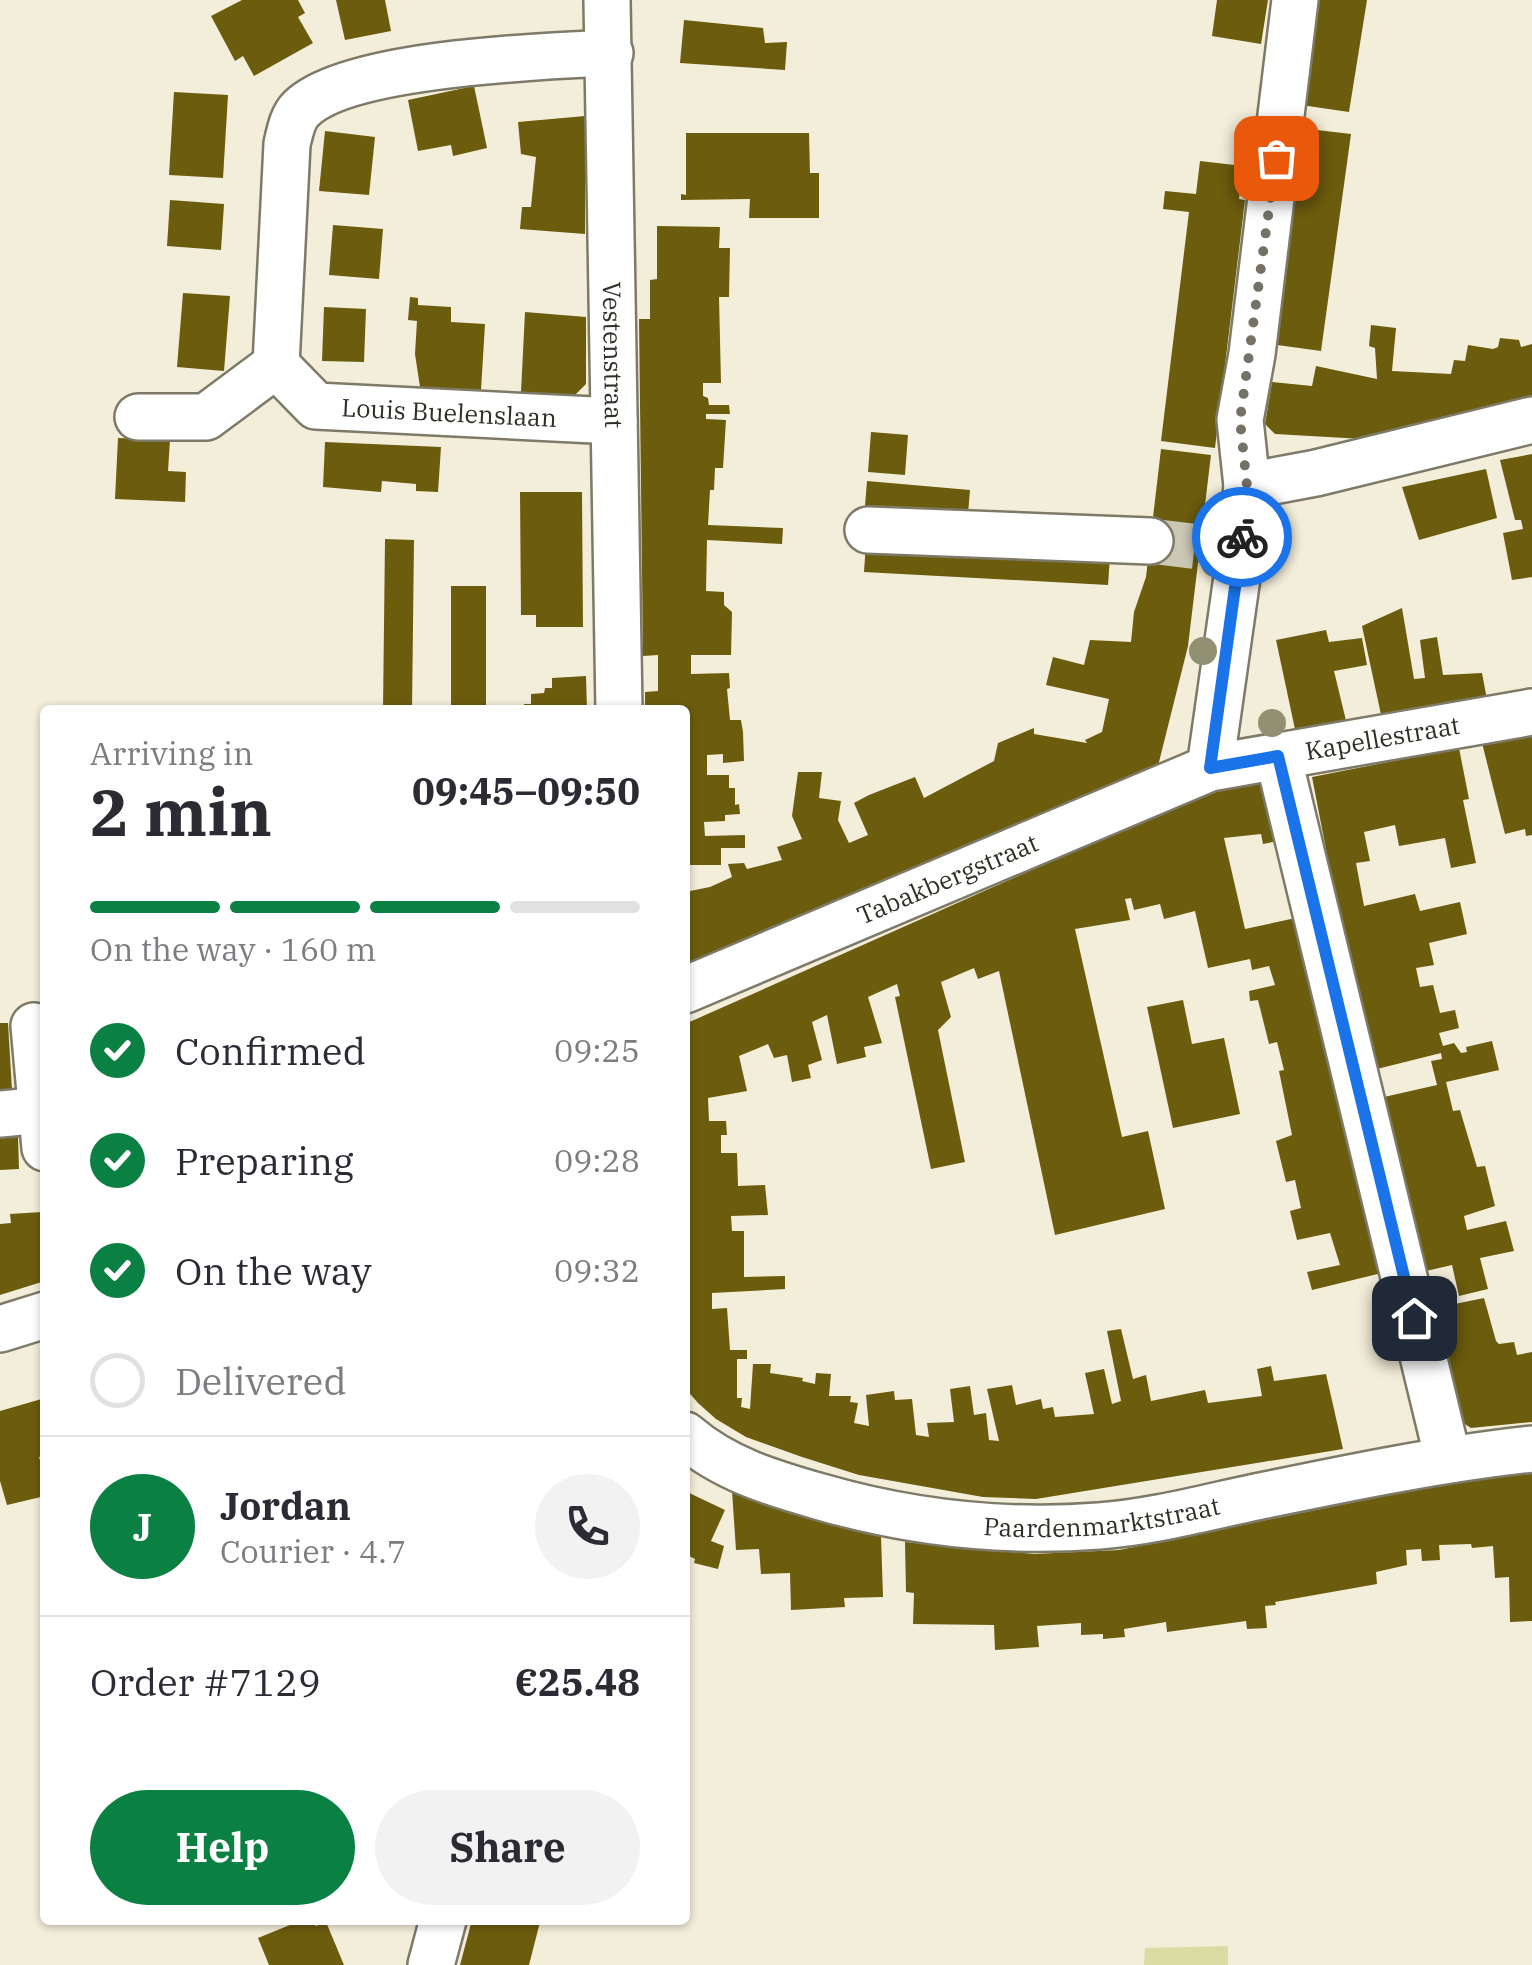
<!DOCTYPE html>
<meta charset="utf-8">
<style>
body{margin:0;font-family:"IBM Plex Serif",serif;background:#f2f2f3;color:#2b2b33;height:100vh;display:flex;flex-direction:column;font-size:38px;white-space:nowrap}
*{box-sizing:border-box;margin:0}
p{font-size:32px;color:#7c7c81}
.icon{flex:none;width:55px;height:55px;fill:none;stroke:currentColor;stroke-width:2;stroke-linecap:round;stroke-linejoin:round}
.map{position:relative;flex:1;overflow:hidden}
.details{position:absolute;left:40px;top:705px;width:650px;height:1220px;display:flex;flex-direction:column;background:#fff;border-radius:10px;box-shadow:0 2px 8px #0004}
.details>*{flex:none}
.pin{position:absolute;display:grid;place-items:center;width:85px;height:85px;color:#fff;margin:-42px;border-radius:20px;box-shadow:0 5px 15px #0006}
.courier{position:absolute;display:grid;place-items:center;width:100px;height:100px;margin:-50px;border:8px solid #1a73e8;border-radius:50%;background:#fff;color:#222;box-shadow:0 2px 12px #0007}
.overview em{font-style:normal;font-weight:700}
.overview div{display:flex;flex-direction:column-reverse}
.overview{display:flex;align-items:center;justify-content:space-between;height:170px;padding:0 50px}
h1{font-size:65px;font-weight:700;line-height:75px}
.bar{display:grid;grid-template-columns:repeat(4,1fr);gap:15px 10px;align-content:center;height:120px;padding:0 50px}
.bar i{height:12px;border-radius:8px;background:#e1e1e2}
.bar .on{background:#0b8043}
.bar p{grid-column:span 4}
.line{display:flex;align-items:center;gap:25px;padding:0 50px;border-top:2px solid #e1e1e2}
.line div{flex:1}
.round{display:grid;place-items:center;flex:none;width:105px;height:105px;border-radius:52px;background:#f2f2f3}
ol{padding:0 50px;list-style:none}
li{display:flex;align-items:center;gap:30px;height:110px}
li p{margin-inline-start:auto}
li .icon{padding:10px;border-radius:50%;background:#0b8043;color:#fff;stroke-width:4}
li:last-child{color:#7c7c81}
li i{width:55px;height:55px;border:5px solid #e1e1e2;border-radius:50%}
.primary-button{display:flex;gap:20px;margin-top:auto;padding:20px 50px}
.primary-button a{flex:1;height:115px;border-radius:60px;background:#0b8043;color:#fff;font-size:40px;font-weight:700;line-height:115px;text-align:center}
.primary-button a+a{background:#f2f2f3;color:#2b2b33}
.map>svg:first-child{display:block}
</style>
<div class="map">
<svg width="1532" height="1965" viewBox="0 0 1532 1965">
<rect width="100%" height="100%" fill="#f3eeda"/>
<!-- green -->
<polygon fill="#dadda3" points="1228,1946 1228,1965 1144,1965 1145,1948"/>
<!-- building -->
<g fill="#6c5c0e">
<polygon points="242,0 298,0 305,13 298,17 313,43 254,76 243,56 235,61 211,16"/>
<polygon points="336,0 385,0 391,31 345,40"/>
<polygon points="1217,0 1268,0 1261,44 1212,36"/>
<polygon points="1317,0 1367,0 1349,112 1301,105"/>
<polygon points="684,20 763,28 765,43 787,42 785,70 680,63"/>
<polygon points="474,86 487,148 453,156 451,145 418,151 408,100"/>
<polygon points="174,92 228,95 223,178 169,175"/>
<polygon points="585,116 585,234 520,229 522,207 531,207 536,157 521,154 518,122"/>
<polygon points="1300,128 1351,134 1321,351 1270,344"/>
<polygon points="325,131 375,137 369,195 319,191"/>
<polygon points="686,133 809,133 810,173 819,173 819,218 749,218 750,199 681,200 681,194 686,195"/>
<polygon points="1200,161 1243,166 1239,199 1245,200 1215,448 1161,441 1189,212 1163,209 1165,191 1196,194"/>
<polygon points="170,200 224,204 221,250 167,246"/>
<polygon points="333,225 383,229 379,279 329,275"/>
<polygon points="657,226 720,227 719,248 730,248 729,297 719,297 721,383 703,383 703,396 708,398 709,405 729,405 730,414 706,414 706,419 726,420 723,468 715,468 714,490 710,490 708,525 783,528 782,544 707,540 706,591 724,592 724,605 732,612 731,655 691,655 691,674 729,673 730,688 727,689 730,720 741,720 743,732 744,761 723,763 723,754 707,755 707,775 729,775 729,788 735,788 735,805 739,804 740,814 725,815 725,821 704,822 705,836 745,835 745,848 721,848 721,865 685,865 685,710 645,710 645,692 658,691 658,655 643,656 639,319 650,319 650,280 657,279"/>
<polygon points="183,293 230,296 224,371 177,367"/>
<polygon points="410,297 418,298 418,305 451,307 451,322 485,324 481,390 420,387 415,354 417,321 408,320"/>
<polygon points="324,307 366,309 364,362 322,361"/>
<polygon points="525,312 586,317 586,384 575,395 521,392"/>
<polygon points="1371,325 1396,328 1392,371 1451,374 1454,360 1465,361 1468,345 1493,349 1498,347 1500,338 1519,340 1521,347 1532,344 1532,395 1363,439 1275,434 1265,424 1272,382 1312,386 1316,366 1377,379 1375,348 1369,346"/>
<polygon points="871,432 908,435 905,475 868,472"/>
<polygon points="118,438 170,440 168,471 186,472 185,502 115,499"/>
<polygon points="325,442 441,447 438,492 416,491 416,484 382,481 381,492 323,487"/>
<polygon points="1161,449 1211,455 1188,646 1158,766 685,965 685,892 710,887 732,877 728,864 744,863 747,869 782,860 777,847 802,839 792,816 798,772 822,772 819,798 841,801 838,820 849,843 868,835 854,803 869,795 915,777 924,798 994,761 998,743 1034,728 1034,734 1087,743 1085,740 1102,732 1109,699 1046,685 1053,657 1084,665 1090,640 1131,642 1134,612 1146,577"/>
<polygon points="1532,454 1532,577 1512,580 1503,533 1523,529 1521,520 1515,520 1500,460"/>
<polygon points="1486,469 1497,518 1419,540 1402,487"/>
<polygon points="867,481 970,490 968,514 865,506"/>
<polygon points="520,492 582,492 583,627 536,627 536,615 521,615"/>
<polygon points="385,539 414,540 412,710 383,710"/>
<polygon points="866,542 1110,556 1108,585 864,572"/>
<rect x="451" y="586" width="35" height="124"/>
<polygon points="1402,608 1414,679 1425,678 1420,640 1437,637 1443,675 1482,673 1489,710 1383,724 1362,626"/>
<polygon points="1326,630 1329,642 1362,638 1367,665 1334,671 1349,733 1296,734 1276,640"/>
<polygon points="586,676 587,710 524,710 524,704 531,704 531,694 544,693 545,688 552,688 552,678"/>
<polygon points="1532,734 1532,835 1526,836 1525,829 1505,834 1482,743"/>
<polygon points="1459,748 1469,799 1463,800 1476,863 1451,868 1445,838 1399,846 1395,825 1364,832 1370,861 1356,863 1364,906 1415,894 1420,911 1460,902 1467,934 1429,943 1434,965 1416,968 1420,987 1433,985 1440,1013 1455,1010 1459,1028 1439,1033 1443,1046 1454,1043 1461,1053 1467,1052 1466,1047 1492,1041 1499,1070 1446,1082 1453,1111 1460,1110 1477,1167 1485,1166 1495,1206 1464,1216 1467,1230 1506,1221 1514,1251 1480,1258 1488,1289 1459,1296 1452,1265 1426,1271 1384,1097 1437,1085 1431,1061 1442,1059 1441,1053 1377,1069 1338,911 1312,777"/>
<polygon points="1274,781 1287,839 1263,844 1261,834 1224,838 1245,929 1305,916 1390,1271 1312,1290 1307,1272 1340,1265 1330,1233 1297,1240 1290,1211 1301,1208 1295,1180 1286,1182 1276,1141 1292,1135 1279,1071 1284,1070 1277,1042 1269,1044 1258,1000 1250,1001 1249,991 1275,985 1269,966 1252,970 1250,959 1208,968 1195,911 1164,919 1160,904 1134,910 1131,898 1125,899 1130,920 1075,929 1122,1137 1148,1131 1165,1209 1055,1235 999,971 978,979 974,968 941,982 951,1017 938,1030 965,1162 931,1169 895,997 900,996 897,984 868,997 882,1043 864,1047 866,1057 837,1064 827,1015 812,1022 822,1060 808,1065 811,1078 792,1082 787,1055 774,1058 768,1044 739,1056 747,1091 708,1098 709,1121 726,1121 727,1135 721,1135 721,1153 737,1153 738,1186 765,1185 768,1215 731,1216 732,1231 744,1231 744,1277 785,1276 785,1289 712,1293 712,1309 727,1308 730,1350 747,1350 747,1359 737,1359 737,1398 742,1398 741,1407 750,1409 753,1364 771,1364 770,1373 803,1378 802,1381 815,1384 816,1373 831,1374 829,1396 851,1396 850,1402 858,1403 854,1423 869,1426 866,1395 894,1391 895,1400 912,1399 916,1435 929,1437 927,1423 954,1422 950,1389 970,1386 974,1415 986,1413 989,1440 999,1441 987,1389 1012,1385 1016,1405 1041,1399 1043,1409 1053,1407 1055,1417 1094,1414 1085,1373 1104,1369 1112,1404 1121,1401 1107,1331 1121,1329 1133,1379 1146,1375 1151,1401 1205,1390 1208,1403 1262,1396 1257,1369 1271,1366 1274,1381 1326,1374 1343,1449 1036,1499 983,1497 859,1475 802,1457 746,1437 716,1419 698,1403 685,1388 685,1024 1171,808 1213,792"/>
<polygon points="1183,1000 1192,1044 1224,1038 1240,1114 1173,1128 1147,1007"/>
<polygon points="0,1023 8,1023 12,1090 0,1091"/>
<polygon points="18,1137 19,1169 0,1170 0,1138"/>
<polygon points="42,1212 45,1281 0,1295 0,1224 11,1223 10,1214"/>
<polygon points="1484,1298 1496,1341 1499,1344 1514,1342 1517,1355 1532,1352 1532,1422 1471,1428 1463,1423 1435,1308"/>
<polygon points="45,1398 45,1455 39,1457 45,1476 45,1496 7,1505 0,1481 0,1411"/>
<polygon points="1532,1471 1532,1621 1510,1622 1509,1577 1495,1578 1493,1546 1472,1548 1471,1544 1439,1545 1440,1560 1422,1561 1421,1549 1406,1550 1407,1565 1376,1572 1377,1584 1275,1602 1276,1605 1265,1606 1267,1628 1247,1629 1246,1621 1167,1632 1166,1622 1124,1629 1125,1637 1103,1639 1103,1634 1081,1635 1081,1623 1037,1626 1039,1647 995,1650 994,1625 913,1624 914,1593 906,1592 905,1542 1034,1554 1119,1550 1468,1479"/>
<polygon points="685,1491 725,1510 711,1541 724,1546 718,1569 694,1563 695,1559 685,1554"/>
<polygon points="732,1491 881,1536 883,1597 844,1598 845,1607 791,1610 790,1573 761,1574 759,1549 736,1550"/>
<polygon points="302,1920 313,1920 316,1926 326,1922 344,1965 269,1965 258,1938"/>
<polygon points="472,1920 540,1922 529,1965 460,1965"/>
</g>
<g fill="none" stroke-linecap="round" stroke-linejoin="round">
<!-- minor-tunnel -->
<polyline stroke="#ccc8b6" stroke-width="45" stroke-dasharray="45 22" stroke-linecap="butt" points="1150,541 1200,547"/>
<!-- minor casing -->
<g stroke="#7e7a68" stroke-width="50">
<g id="minor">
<path id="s1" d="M607,0L619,710"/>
<path id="s2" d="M610,53C544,56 347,63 301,109C292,118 290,132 287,144L276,365L316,406L614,421"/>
<polyline points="138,417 206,417 276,365"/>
<polyline points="1247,486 1316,473 1532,420"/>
<polyline points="868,530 1150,541"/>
<polyline points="1278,756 1448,1459"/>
<polyline points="1210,768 1240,556 1247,486 1240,420 1252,354 1295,0"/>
<path id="s3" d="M685,990L1210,768L1532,712"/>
<polyline points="34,1026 45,1148"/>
<polyline points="0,1114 42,1110"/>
<polyline points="0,1329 45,1315"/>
<path id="s4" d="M685,1435C724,1469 772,1483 821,1497C911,1523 1006,1533 1099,1526C1152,1522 1204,1508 1256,1497C1348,1478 1439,1459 1532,1449"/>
<polyline points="431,1965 443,1920"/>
</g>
</g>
<!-- minor -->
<use href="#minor" stroke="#fff" stroke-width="45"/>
</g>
<!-- trees -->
<g fill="#929072">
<circle cx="1215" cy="563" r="14"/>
<circle cx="1203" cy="651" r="14"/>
<circle cx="1272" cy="723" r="14"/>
</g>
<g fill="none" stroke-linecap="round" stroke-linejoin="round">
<!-- done -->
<polyline stroke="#747266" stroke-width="10" stroke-dasharray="0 18" points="1242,537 1247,486 1240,420 1276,158"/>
<!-- route -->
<polyline stroke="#1a73e8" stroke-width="12" points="1242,537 1210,768 1278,756 1414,1318"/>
</g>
<g text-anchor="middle" stroke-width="10" stroke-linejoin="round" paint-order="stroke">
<!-- street labels -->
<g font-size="25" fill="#302f27" stroke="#fefbef">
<text dy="9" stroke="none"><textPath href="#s1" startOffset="355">Vestenstraat</textPath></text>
<text dy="9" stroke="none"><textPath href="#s2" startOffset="768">Louis Buelenslaan</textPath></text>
<text dy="9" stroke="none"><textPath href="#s3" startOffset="745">Kapellestraat</textPath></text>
<text dy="9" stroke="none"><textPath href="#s3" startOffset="285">Tabakbergstraat</textPath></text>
<text dy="9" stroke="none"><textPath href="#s4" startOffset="435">Paardenmarktstraat</textPath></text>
</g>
</g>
</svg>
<div class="pin" style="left:1276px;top:158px;background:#ea580c"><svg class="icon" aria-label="bag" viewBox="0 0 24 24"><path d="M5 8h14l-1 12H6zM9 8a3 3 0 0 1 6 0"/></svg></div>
<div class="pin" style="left:1414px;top:1318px;background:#1f2937"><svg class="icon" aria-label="home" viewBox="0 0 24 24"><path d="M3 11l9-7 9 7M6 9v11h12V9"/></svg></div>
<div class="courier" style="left:1242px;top:537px"><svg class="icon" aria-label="bike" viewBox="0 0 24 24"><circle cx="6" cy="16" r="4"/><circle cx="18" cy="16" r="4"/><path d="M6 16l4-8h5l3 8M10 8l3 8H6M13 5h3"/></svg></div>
<section class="details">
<div class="overview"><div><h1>2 min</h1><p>Arriving in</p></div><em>09:45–09:50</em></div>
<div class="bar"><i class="on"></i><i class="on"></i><i class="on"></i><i></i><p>On the way · 160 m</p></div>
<ol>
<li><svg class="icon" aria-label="check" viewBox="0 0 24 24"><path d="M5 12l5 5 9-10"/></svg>Confirmed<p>09:25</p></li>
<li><svg class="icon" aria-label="check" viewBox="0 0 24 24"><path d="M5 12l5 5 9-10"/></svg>Preparing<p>09:28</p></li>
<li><svg class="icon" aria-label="check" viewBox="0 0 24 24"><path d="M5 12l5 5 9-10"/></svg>On the way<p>09:32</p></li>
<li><i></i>Delivered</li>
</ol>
<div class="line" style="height:180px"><b class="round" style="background:#0b8043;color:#fff">J</b><div><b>Jordan</b><p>Courier · 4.7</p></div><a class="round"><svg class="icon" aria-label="phone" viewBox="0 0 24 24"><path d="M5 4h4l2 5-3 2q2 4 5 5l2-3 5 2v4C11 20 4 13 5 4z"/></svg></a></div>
<div class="line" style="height:130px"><div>Order #7129</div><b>€25.48</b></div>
<div class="primary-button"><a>Help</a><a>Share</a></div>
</section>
</div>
